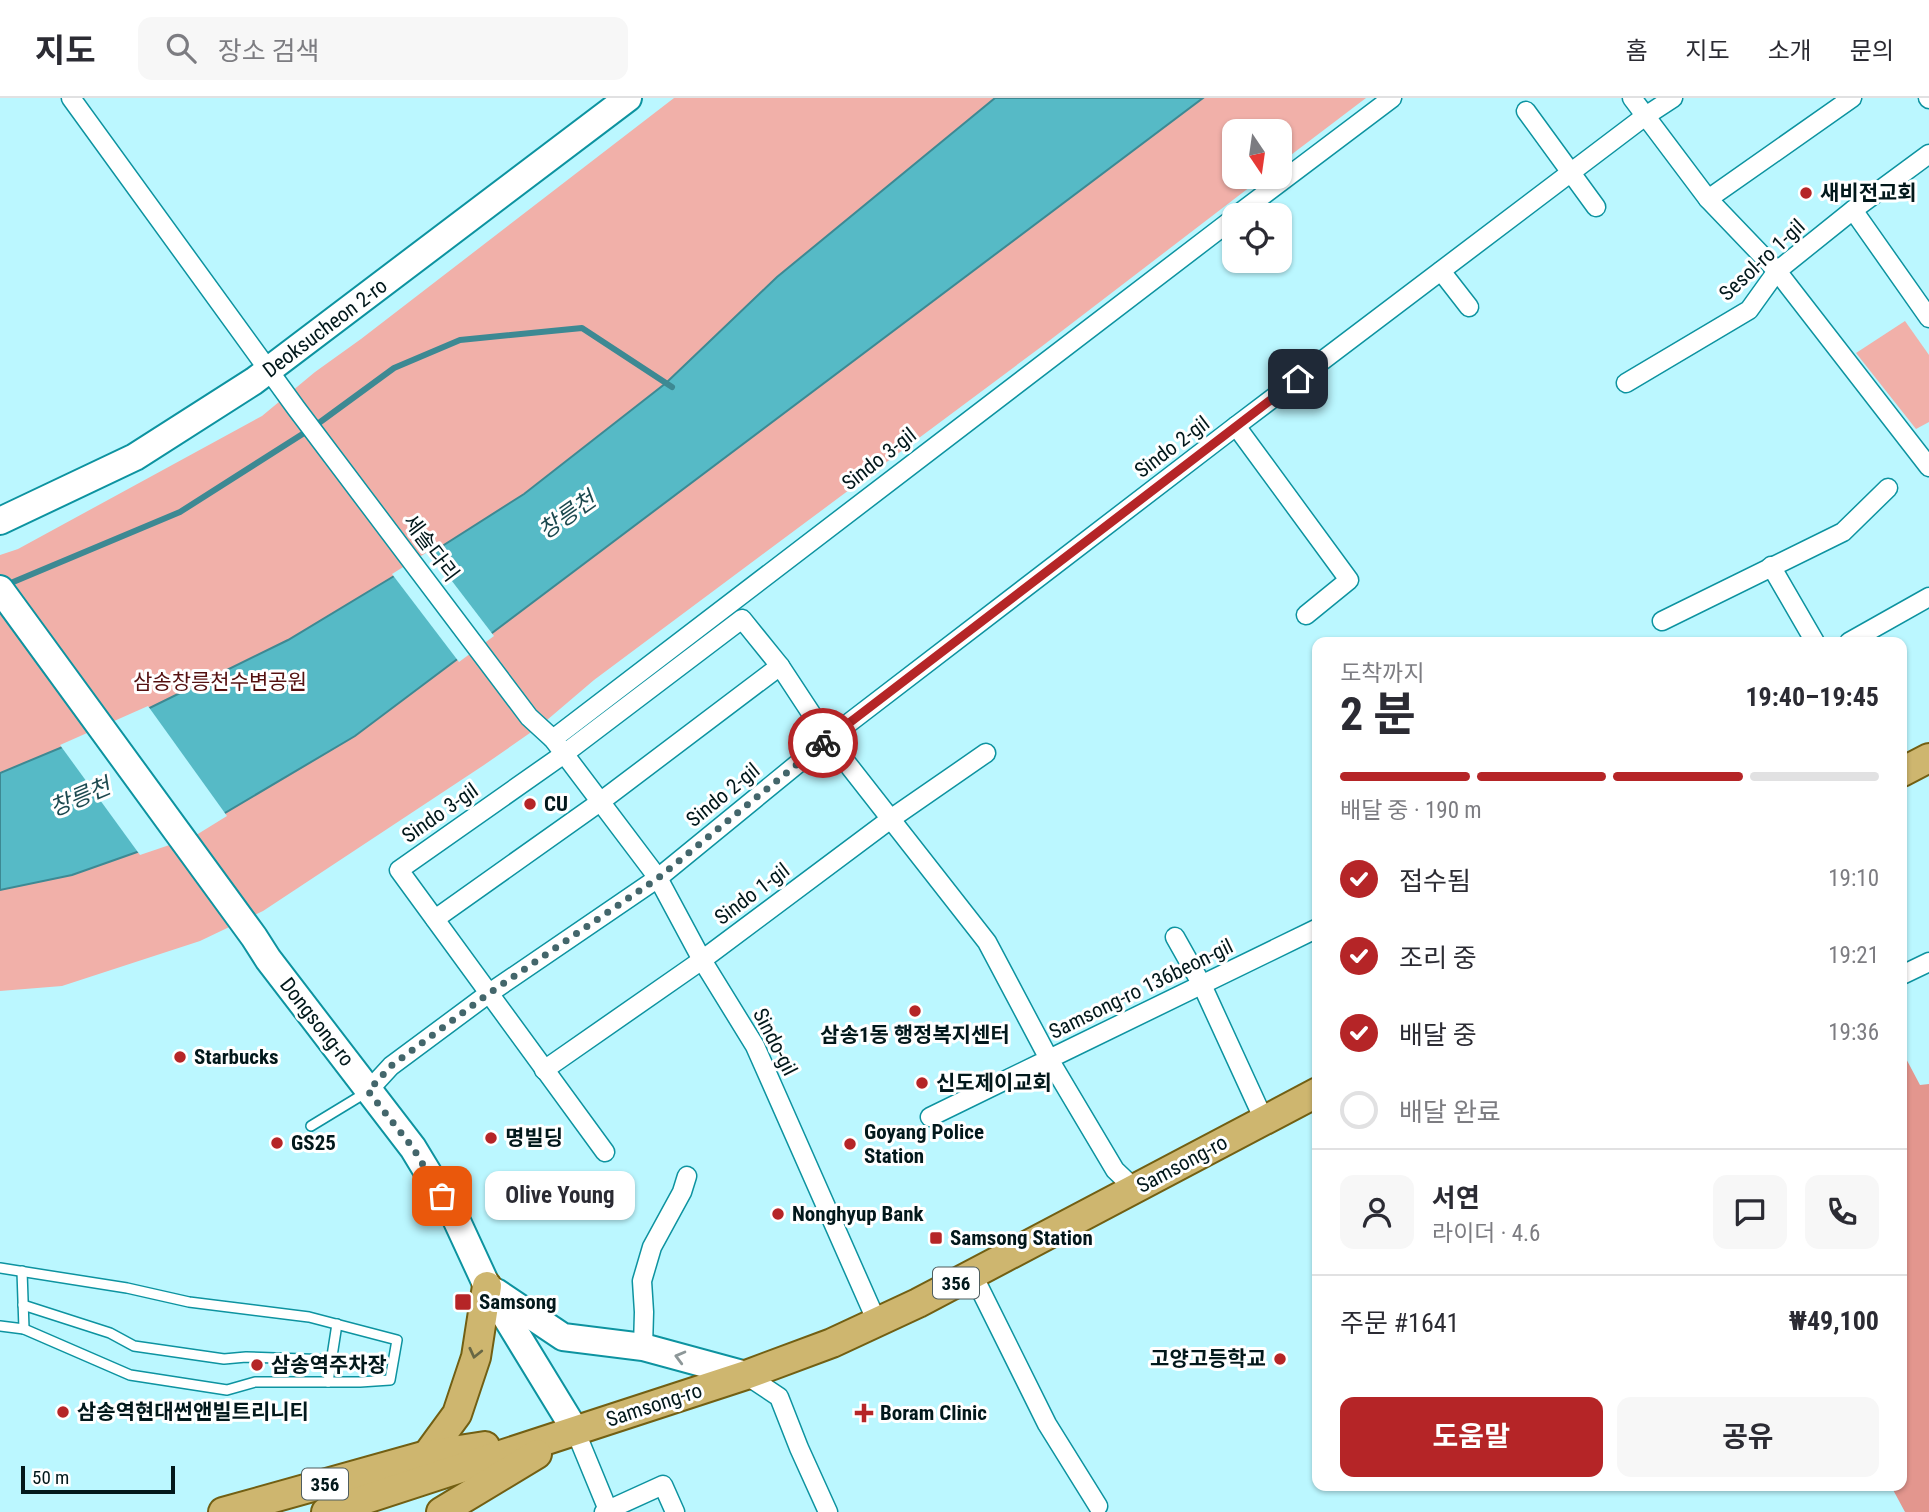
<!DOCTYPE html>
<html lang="ko">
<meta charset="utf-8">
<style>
body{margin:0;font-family:"Roboto Condensed","Noto Sans KR",sans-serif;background:#f7f7f7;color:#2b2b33;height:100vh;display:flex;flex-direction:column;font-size:26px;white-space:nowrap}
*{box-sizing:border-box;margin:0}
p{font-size:23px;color:#7c7c81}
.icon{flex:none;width:38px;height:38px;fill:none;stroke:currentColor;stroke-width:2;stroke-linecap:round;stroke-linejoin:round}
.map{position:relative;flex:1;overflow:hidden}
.details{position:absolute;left:1312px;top:539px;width:595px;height:854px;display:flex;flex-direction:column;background:#fff;border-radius:14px;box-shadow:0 2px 5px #0004}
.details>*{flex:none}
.needle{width:46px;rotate:167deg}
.tools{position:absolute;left:1222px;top:21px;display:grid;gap:14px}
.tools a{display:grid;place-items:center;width:70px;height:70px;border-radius:14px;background:#fff;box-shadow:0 2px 5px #0004;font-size:35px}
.scale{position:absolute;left:21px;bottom:18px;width:154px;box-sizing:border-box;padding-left:7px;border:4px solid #02181b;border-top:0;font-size:19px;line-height:24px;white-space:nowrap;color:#02181b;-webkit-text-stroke:5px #fff;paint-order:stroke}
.pin{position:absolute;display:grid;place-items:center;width:60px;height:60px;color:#fff;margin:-30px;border-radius:14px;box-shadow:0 4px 10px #0006}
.courier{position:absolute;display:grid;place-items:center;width:70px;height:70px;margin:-35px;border:5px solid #b52527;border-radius:50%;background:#fff;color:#222;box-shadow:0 2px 9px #0007}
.bubble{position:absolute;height:49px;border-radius:14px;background:#fff;box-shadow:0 2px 5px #0004;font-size:23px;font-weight:700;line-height:49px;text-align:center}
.headline em{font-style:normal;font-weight:700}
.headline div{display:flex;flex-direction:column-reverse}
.headline{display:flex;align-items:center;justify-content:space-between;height:119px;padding:0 28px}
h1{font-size:46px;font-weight:700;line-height:52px}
.bar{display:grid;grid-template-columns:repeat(4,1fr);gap:10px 7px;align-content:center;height:84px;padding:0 28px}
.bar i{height:9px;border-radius:5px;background:#e1e1e2}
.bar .active{background:#b52527}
.bar p{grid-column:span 4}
.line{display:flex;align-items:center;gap:18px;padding:0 28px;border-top:2px solid #e1e1e2}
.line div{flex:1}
.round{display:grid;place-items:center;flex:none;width:74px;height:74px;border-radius:14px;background:#f7f7f7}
ol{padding:0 28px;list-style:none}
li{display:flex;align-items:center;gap:21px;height:77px}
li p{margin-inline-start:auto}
li .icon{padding:7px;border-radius:50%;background:#b52527;color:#fff;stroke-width:4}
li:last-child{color:#7c7c81}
li i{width:38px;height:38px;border:4px solid #e1e1e2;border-radius:50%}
.primary-button{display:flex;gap:14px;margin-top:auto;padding:14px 28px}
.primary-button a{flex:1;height:80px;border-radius:14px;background:#b52527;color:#fff;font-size:28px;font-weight:700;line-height:80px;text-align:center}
.primary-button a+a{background:#f7f7f7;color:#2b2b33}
header{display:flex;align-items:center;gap:42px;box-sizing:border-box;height:98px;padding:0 35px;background:#fff;border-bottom:2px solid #e1e1e2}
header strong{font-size:33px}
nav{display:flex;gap:38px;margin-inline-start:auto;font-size:24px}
.search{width:490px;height:63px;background:#f7f7f7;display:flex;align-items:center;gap:18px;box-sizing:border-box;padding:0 24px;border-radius:14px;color:#7c7c81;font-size:26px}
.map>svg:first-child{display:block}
</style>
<header>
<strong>지도</strong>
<div class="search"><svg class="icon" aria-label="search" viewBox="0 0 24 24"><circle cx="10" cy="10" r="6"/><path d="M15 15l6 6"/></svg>장소 검색</div>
<nav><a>홈</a><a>지도</a><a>소개</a><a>문의</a></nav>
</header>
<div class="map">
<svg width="1929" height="1414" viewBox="0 0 1929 1414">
<rect width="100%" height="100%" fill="#bbf7ff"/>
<!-- green -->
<g fill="#f1b0a9">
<polygon points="674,0 1366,0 1279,66 1279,33 1234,33 1234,79 1263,79 1041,249 594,582 540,628 484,667 263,813 200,843 62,888 0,893 0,457 18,451 262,318 315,274 361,241"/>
<polygon points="1905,223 1929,257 1929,324 1916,331 1856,255"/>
</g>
<!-- forest -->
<polygon fill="#e3968e" points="1902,953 1920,987 1929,986 1929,1414 1905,1414 1891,1388 1902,1388"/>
<!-- water -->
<polygon fill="#56bac6" stroke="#3d8993" stroke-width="2" points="995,0 1203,0 355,638 191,735 72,777 0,792 0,675 113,628 288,542 414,466 524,396 666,285 777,179"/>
<!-- pier -->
<g fill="#bbf7ff">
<polygon points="429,453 494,538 459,564 392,476"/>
<polygon points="148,608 227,718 193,739 140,757 60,647"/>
</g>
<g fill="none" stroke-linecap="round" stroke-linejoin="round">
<!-- stream -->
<polyline stroke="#3d8993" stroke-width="6" points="6,487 180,414 312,330 394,270 460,242 582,230 672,289"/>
<!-- lane casing -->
<g stroke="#0d93a0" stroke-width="12">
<g id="lane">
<polyline points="311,1028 367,994"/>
<polyline points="0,1170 127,1190 189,1204 309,1219 397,1242 390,1282 360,1284 255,1284 227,1292 130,1277 24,1231 0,1228"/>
<polyline points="22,1173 24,1231"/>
<polyline points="23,1207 110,1235 134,1248 224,1261 246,1259 332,1262"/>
<polyline points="328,1284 337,1226"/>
</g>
</g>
<!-- street casing -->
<g stroke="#0d93a0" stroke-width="21">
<g id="street">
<polyline points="71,0 296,310 529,619 553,641 658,780 702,862 755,948 877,1224"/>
<polyline points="1632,0 1708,101 1777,173 1929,369"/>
<polyline points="1928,0 1929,1"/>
<polyline points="1526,13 1596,109"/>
<polyline points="1708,101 1852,0"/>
<polyline points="1853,112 1929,220"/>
<polyline points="1237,117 1392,0"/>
<polyline points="1441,173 1469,209"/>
<polyline points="1626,285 1749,212 1777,173 1853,112 1929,56"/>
<polyline points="1236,328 1349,482 1306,517"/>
<polyline points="1771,468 1815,544"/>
<polyline points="1662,523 1843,434 1888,390"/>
<polyline points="1849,544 1929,499"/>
<polyline points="553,641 1234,120"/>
<polyline points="435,821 600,704 780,568"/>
<polyline points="1175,839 1202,887 1264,1022"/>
<polyline points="1902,877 1929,864"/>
<polyline points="544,972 702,862 892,720 986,655"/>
<polyline points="368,993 391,968 488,896 658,780 828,641 1236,328 1644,19 1673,0"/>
<polyline points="605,1054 399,772 564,656 742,521 780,568 828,641 987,844 1049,961 930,1019"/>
<polyline points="1135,1091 1115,1072 1049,961 1318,830"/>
<polyline points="973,1177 1047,1326 1098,1408"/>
<polyline points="643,1249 644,1214 642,1183 652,1149 682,1094 687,1078"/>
<polyline points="746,1277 779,1299 799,1350 828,1414"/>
<polyline points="575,1332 608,1412 604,1414"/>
<polyline points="608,1412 663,1387 675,1414"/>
</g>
</g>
<!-- secondary casing -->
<g stroke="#0d93a0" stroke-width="30">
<g id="secondary">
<polyline points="0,423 135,359 254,283 628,0"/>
<polyline points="0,491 254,839 268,861 413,1050 456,1121 487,1188 575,1332"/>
<polyline points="496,1194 563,1239 643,1249 746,1277"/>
</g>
</g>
<!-- primary casing -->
<g stroke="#725f13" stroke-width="32">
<g id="primary">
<polyline points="1902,674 1929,660"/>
<polyline points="427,1357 457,1316 476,1259 487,1188"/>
<polyline points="223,1414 427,1357 485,1348"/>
<polyline points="326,1414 746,1277 832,1245 918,1205 1318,994"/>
<polyline points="441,1414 537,1356"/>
</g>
</g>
<!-- lane -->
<use href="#lane" stroke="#fff" stroke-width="9"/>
<!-- street -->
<use href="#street" stroke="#fff" stroke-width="18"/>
<!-- secondary -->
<use href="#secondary" stroke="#fff" stroke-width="26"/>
<!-- primary -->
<use href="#primary" stroke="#ceb66f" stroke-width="28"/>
</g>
<!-- one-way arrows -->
<defs><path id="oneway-chevron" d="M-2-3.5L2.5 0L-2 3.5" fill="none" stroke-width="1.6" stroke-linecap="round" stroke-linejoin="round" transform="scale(1.75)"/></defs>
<use stroke="#686745" href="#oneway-chevron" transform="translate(475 1255) rotate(103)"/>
<use stroke="#8d9798" href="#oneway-chevron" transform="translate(680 1259) rotate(-165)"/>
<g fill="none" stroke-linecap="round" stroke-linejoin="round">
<!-- done -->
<polyline stroke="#43666b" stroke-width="7" stroke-dasharray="0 12.6" points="442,1098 413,1050 368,993 391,968 488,896 658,780 823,645"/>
<!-- route -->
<polyline stroke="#b52527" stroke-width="9" points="823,645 1298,281"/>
</g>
<!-- markers -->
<g fill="#b52527" stroke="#fff" stroke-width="2.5">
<circle cx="1806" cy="95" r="7"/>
<circle cx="530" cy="706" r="7"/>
<circle cx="915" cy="913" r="7"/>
<circle cx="180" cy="959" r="7"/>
<circle cx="922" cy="985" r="7"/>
<circle cx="491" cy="1040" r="7"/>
<circle cx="277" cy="1045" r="7"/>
<circle cx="850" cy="1046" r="7"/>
<circle cx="778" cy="1116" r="7"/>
<rect x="929" y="1133" width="14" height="14" rx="3.5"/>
<rect x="454" y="1195" width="18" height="18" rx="3.5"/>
<circle cx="1280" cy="1261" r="7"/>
<circle cx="257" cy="1267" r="7"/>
<circle cx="63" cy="1314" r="7"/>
<path d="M860.5 1304.5h7v7h7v7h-7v7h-7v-7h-7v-7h7z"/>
</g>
<g text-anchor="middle" stroke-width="6" stroke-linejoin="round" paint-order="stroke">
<!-- shield labels -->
<g fill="#fff" stroke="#4e5d5f" stroke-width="2">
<rect x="933" y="1169.5" width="46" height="31" rx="5"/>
<rect x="302" y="1370.5" width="46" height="31" rx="5"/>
</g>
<g font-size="19" font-weight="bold" fill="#02181b">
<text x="956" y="1192">356</text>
<text x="325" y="1393">356</text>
</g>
<!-- poi labels -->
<g font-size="21" font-weight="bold" fill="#02181b" stroke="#fff" text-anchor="start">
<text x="1820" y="102">새비전교회</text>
<text x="544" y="713">CU</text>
<text x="915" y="944" text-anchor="middle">삼송1동 행정복지센터</text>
<text x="194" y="966">Starbucks</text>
<text x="936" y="992">신도제이교회</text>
<text x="864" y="1041">Goyang Police<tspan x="864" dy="24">Station</tspan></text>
<text x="505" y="1047">명빌딩</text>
<text x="291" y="1052">GS25</text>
<text x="792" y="1123">Nonghyup Bank</text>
<text x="950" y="1147">Samsong Station</text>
<text x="479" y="1211">Samsong</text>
<text x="1266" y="1268" text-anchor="end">고양고등학교</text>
<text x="271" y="1274">삼송역주차장</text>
<text x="77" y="1321">삼송역현대썬앤빌트리니티</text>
<text x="880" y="1322">Boram Clinic</text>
</g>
<!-- street labels -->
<g font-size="21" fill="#02181b" stroke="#fff">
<text transform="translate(1762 162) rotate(-43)" y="7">Sesol-ro 1-gil</text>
<text transform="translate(325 230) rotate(-37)" y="7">Deoksucheon 2-ro</text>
<text transform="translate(1172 349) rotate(-37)" y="7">Sindo 2-gil</text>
<text transform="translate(879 361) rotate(-38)" y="7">Sindo 3-gil</text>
<text transform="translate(431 450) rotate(53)" y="7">세솔다리</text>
<text transform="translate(723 697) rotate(-39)" y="7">Sindo 2-gil</text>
<text transform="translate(440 715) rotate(-35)" y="7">Sindo 3-gil</text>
<text transform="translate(752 796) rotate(-37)" y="7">Sindo 1-gil</text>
<text transform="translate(1141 891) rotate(-26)" y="7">Samsong-ro 136beon-gil</text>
<text transform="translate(317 924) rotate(52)" y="7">Dongsong-ro</text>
<text transform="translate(775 944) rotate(63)" y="7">Sindo-gil</text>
<text transform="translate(1182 1066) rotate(-28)" y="7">Samsong-ro</text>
<text transform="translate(654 1307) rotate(-18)" y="7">Samsong-ro</text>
</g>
<!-- park labels -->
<g font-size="21" fill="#541010" stroke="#fff">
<text x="220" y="591">삼송창릉천수변공원</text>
</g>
<!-- water labels -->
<g font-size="23" font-style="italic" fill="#1c494f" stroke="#fff">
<text transform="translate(567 417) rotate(-35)" y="8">창릉천</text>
<text transform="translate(80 699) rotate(-23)" y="8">창릉천</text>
</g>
</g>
</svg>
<div class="tools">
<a><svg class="needle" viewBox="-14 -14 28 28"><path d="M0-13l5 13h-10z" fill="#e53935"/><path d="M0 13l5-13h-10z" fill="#7c7c81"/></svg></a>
<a><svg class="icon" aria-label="locate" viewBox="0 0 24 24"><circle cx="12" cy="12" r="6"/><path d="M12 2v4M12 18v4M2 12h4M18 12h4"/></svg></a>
</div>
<div class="scale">50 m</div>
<div class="pin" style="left:442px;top:1098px;background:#ea580c"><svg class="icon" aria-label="bag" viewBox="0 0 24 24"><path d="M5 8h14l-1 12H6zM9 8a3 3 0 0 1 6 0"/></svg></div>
<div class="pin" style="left:1298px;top:281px;background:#1f2937"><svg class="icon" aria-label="home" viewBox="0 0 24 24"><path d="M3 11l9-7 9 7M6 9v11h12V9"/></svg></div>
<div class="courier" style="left:823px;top:645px"><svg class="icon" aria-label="bike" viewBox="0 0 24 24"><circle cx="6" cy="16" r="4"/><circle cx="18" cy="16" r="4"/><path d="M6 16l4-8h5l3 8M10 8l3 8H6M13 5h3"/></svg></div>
<div class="bubble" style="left:485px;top:1073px;width:150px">Olive Young</div>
<section class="details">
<div class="headline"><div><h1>2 분</h1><p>도착까지</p></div><em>19:40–19:45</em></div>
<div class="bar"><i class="active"></i><i class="active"></i><i class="active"></i><i></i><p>배달 중 · 190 m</p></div>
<ol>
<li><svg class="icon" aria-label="check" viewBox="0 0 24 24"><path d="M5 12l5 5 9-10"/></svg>접수됨<p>19:10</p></li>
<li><svg class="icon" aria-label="check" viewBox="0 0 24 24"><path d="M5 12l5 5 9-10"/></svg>조리 중<p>19:21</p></li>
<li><svg class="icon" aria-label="check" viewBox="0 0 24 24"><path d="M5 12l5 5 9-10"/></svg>배달 중<p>19:36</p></li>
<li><i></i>배달 완료</li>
</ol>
<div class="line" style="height:126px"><a class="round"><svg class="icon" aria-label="person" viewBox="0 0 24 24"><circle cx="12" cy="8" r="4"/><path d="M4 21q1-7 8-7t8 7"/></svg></a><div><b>서연</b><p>라이더 · 4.6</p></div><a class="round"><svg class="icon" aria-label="chat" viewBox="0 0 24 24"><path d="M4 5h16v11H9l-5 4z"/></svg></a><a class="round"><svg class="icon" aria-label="phone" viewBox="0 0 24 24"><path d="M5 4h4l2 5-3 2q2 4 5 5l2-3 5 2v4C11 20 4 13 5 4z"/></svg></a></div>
<div class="line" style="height:91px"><div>주문 #1641</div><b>₩49,100</b></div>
<div class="primary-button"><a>도움말</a><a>공유</a></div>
</section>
</div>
